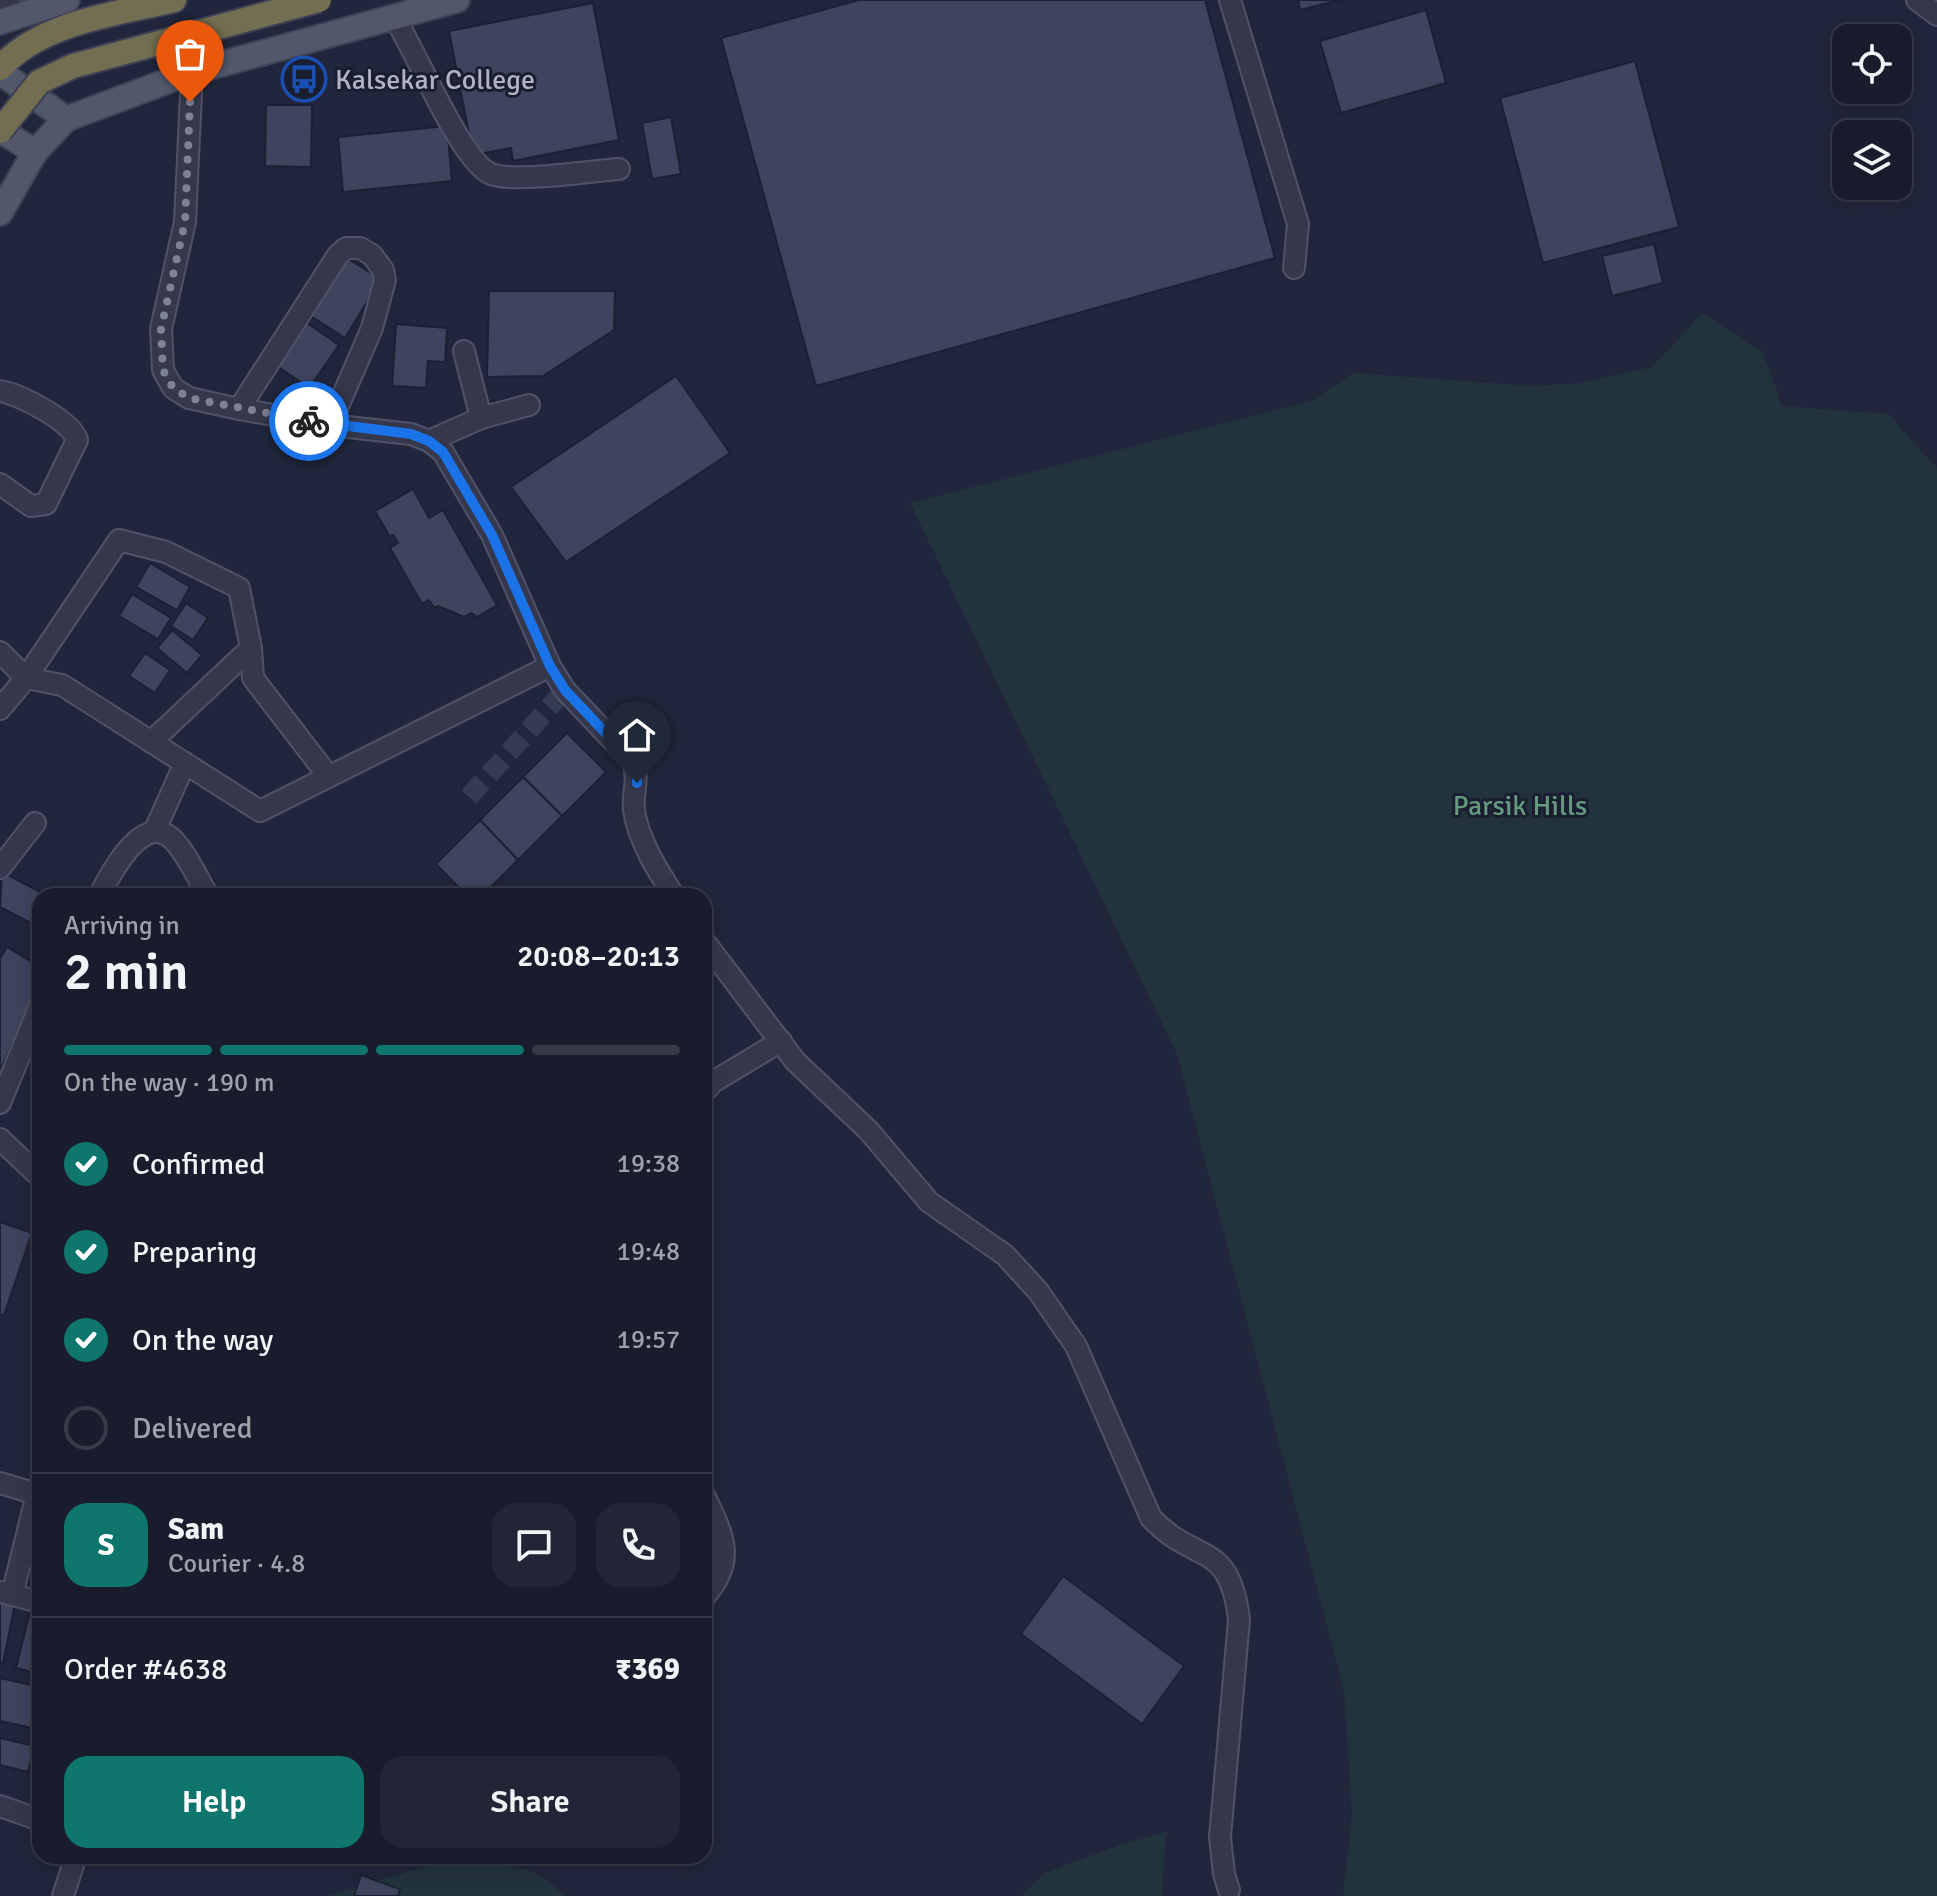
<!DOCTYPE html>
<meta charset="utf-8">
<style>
body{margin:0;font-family:Signika,sans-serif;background:#222535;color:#f1f3f6;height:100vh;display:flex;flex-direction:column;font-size:30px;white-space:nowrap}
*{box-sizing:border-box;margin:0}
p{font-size:26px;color:#9fa1aa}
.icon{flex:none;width:44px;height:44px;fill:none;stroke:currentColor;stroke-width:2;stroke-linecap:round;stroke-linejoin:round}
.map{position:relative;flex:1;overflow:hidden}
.details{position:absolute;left:32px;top:888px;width:680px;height:976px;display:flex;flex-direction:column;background:#191c2d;border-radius:24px;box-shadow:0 4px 20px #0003,0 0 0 2px #373a49}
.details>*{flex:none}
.tools{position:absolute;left:1832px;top:24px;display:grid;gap:16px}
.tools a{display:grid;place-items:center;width:80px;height:80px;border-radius:16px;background:#191c2d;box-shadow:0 4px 20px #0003,0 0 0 2px #373a49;font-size:40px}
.pin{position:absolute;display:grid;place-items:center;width:68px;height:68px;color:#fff;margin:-82px -34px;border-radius:50% 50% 50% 0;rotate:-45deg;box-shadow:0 0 8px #0007}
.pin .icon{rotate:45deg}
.courier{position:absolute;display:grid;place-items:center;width:80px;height:80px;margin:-40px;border:6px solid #1a73e8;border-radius:50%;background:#fff;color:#222;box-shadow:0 2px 10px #0007}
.summary em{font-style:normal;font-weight:600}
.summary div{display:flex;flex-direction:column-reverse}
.summary{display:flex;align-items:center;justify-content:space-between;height:136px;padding:0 32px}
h1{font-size:52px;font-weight:600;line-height:60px}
.bar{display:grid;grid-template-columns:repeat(4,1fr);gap:12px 8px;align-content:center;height:96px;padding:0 32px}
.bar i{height:10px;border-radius:6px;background:#373a49}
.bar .selected{background:#0f766e}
.bar p{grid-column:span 4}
.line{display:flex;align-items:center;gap:20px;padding:0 32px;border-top:2px solid #373a49}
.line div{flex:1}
.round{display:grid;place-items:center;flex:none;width:84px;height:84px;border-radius:24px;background:#222535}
ol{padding:0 32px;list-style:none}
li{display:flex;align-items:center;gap:24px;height:88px}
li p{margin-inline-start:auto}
li .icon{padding:8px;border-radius:50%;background:#0f766e;color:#fff;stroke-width:4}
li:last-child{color:#9fa1aa}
li i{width:44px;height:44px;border:4px solid #373a49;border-radius:50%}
.action{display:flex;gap:16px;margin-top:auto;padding:16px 32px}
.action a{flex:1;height:92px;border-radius:24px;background:#0f766e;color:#fff;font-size:32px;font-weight:600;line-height:92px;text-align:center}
.action a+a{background:#222535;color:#f1f3f6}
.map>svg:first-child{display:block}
</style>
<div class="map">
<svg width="1937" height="1896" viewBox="0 0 1937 1896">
<rect width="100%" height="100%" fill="#21263c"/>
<!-- green -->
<g fill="#23333d">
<polygon points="1702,313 1763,352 1782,406 1888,414 1937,468 1937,1896 1343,1896 1352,1814 1344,1691 1177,1054 910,503 1311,401 1353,373 1532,386 1579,383 1652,367"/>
<polygon points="1166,1832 1162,1896 1022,1896 1047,1872 1123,1844"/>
<polygon points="460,1856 533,1871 567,1896 328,1896"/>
</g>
<!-- building -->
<g fill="#3f445e" stroke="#1c2033" stroke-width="2">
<polygon points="859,0 1205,0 1275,258 816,386 721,38"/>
<polygon points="1298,0 1340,0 1300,10"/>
<polygon points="593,3 619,140 513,161 511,148 473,155 449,31"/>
<polygon points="1426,10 1446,83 1341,113 1320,41"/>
<polygon points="1635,61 1679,227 1543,263 1500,98"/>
<polygon points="266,105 312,105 311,167 265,166"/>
<polygon points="671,117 681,174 652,179 642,123"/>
<polygon points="447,126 452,181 343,192 338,137"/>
<polygon points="1654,244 1663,283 1612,296 1602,256"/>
<polygon points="345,257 381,279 345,338 309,315"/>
<polygon points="489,291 615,291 614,330 543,376 487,377"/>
<polygon points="307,323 339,345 309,388 277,366"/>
<polygon points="396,324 447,328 445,362 428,361 426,388 392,386"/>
<polygon points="676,376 730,453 566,562 511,487"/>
<polygon points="413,489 429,518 443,510 497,605 477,617 471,613 464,617 438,606 434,608 429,600 422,604 390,548 398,543 393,535 390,537 375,511"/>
<polygon points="150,563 190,587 177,610 136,587"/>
<polygon points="132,594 171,618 158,639 119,616"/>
<polygon points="186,603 208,618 193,640 171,626"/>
<polygon points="172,630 202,655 187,673 157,648"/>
<polygon points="145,653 170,670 155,693 129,676"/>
<polygon points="567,733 606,772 562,816 523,777"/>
<polygon points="523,777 562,816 518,860 480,820"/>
<polygon points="480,820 518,860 482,896 467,896 436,864"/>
<polygon points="2,872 48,896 40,896 40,928 0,907"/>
<polygon points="7,947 40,967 40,983 0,1071 0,958"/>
<polygon points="0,1222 32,1233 4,1315 0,1314"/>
<polygon points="1063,1576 1184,1666 1142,1724 1021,1634"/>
<polygon points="0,1595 16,1599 3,1663 0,1663"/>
<polygon points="32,1604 40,1606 40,1674 16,1668"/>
<polygon points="0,1678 40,1687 32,1728 0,1721"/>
<polygon points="0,1738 34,1746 28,1772 0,1765"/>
<polygon points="361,1875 400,1889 398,1896 354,1896"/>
</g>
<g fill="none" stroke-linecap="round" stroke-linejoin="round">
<!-- minor-tunnel -->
<polyline stroke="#363b51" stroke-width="20" stroke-dasharray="20 10" stroke-linecap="butt" points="469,797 565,690"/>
<!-- minor casing -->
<g stroke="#505367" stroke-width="24">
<g id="minor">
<polyline points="1230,0 1298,224 1294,268"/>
<polyline points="1917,0 1937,15"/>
<polyline points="7,17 9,0"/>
<path d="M395,19C416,51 461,162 491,174C515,183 590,171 619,169"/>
<path d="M192,72L185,222L161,329L163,370L173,388L189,398L239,409L330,425L411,434L429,441L443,452L492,535L550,666L565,690L632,761C640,779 632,792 634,810C638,840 658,871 674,896"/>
<polyline points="464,351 481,418"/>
<path d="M0,391C19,394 72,421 77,440L46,504L31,506L0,484"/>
<polyline points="239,409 338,255 346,248 360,248 372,255 383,270 385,280 372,328 330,425"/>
<polyline points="429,441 481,418 529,405"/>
<polyline points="0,652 26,678 0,709"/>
<polyline points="151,742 251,648"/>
<polyline points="329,777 253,678 251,648 239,588 166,552 119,540 26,678 62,685 260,811 550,666"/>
<polyline points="154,832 185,763"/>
<polyline points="0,868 35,823"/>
<path d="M99,896C111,873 145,806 176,843C189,858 198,879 208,896"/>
<path d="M704,941L795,1061L869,1131L929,1202L1005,1255L1038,1291L1076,1346L1151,1518C1195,1565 1230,1539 1239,1620L1220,1837L1224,1874L1229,1890"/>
<polyline points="704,1092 713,1082 781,1041"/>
<polyline points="0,1103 40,1006"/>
<polyline points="0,1139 40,1177"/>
<polyline points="0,1483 37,1494 40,1484"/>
<path d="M704,1495C722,1533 738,1560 704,1597"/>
<polyline points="1,1592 40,1602"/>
<polyline points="12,1595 37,1494"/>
<polyline points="0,1806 40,1820"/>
<polyline points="63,1896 76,1856"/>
</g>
</g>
<!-- major casing -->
<g stroke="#3e4255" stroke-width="28">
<g id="major">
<polyline points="0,22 67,0"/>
<polyline points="0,72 66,119"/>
<polyline points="0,130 35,152"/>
<polyline points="0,213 35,152 66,119 192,72 457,0"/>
</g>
</g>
<!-- highway casing -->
<g stroke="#3d4054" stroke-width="28">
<path id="highway" d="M0,68C41,22 116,14 174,0"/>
</g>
<!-- minor -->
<use href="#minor" stroke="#35384c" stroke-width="20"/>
<!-- major -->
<use href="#major" stroke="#52576c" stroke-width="24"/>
<!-- highway -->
<use href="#highway" stroke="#736e51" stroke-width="24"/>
<!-- highway-bridge casing -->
<g stroke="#3d4054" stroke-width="28" stroke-linecap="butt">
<polyline id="highway-bridge" points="0,131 39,82 73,66 319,0"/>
</g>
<!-- highway-bridge -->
<use href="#highway-bridge" stroke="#736e51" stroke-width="24"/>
</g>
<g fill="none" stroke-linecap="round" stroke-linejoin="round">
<!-- done -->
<polyline stroke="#7e8297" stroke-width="8" stroke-dasharray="0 14.4" points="190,102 185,222 161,329 163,370 173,388 189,398 309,421"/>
<!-- route -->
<polyline stroke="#1a73e8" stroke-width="10" points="309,421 411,434 429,441 443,452 492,535 550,666 565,690 632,761 637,772 637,783"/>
</g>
<!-- icons -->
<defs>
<g id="bus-ring" transform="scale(2.3)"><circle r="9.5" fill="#1a1e31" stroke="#1a4fb4" stroke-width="1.5"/><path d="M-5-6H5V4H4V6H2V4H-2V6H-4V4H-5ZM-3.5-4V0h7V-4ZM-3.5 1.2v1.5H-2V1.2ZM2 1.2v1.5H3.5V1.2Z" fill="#1a4fb4"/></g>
</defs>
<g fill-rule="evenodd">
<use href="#bus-ring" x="304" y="79"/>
</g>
<g text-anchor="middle" stroke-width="6" stroke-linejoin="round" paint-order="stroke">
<!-- poi labels -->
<g font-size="28" fill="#b0b3c8" stroke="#1a1e31" text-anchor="start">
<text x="335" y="89">Kalsekar College</text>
</g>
<!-- park labels -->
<g font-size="28" fill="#659a7f" stroke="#1a1e31">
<text x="1520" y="815">Parsik Hills</text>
</g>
</g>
</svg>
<div class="tools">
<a><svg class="icon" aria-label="locate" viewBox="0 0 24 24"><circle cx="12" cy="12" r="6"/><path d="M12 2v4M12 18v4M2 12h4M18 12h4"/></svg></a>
<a><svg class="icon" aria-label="layers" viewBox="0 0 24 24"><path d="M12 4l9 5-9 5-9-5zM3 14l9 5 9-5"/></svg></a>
</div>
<div class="pin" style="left:190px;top:102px;background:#ea580c"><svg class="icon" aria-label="bag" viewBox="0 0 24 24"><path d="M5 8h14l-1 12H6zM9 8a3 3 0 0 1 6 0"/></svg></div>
<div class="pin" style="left:637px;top:783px;background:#1f2937"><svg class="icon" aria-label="home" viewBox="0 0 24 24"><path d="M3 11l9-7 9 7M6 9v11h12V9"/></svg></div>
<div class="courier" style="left:309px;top:421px"><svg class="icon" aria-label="bike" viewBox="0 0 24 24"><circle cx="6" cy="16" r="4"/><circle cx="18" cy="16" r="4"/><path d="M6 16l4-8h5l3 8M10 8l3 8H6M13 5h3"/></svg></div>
<section class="details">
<div class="summary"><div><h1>2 min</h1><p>Arriving in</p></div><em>20:08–20:13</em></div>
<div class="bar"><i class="selected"></i><i class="selected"></i><i class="selected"></i><i></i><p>On the way · 190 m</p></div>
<ol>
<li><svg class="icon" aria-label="check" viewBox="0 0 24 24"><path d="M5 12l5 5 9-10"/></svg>Confirmed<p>19:38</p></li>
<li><svg class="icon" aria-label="check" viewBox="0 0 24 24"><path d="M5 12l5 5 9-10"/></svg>Preparing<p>19:48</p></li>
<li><svg class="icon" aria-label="check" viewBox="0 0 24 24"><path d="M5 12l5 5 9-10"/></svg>On the way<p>19:57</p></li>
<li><i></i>Delivered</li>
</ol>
<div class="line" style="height:144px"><b class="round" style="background:#0f766e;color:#fff">S</b><div><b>Sam</b><p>Courier · 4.8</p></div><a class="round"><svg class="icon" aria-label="chat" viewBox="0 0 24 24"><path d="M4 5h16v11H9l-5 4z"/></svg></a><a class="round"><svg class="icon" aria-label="phone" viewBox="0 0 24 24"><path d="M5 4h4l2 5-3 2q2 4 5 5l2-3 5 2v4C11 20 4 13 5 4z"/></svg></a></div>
<div class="line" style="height:104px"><div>Order #4638</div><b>₹369</b></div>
<div class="action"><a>Help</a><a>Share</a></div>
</section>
</div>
